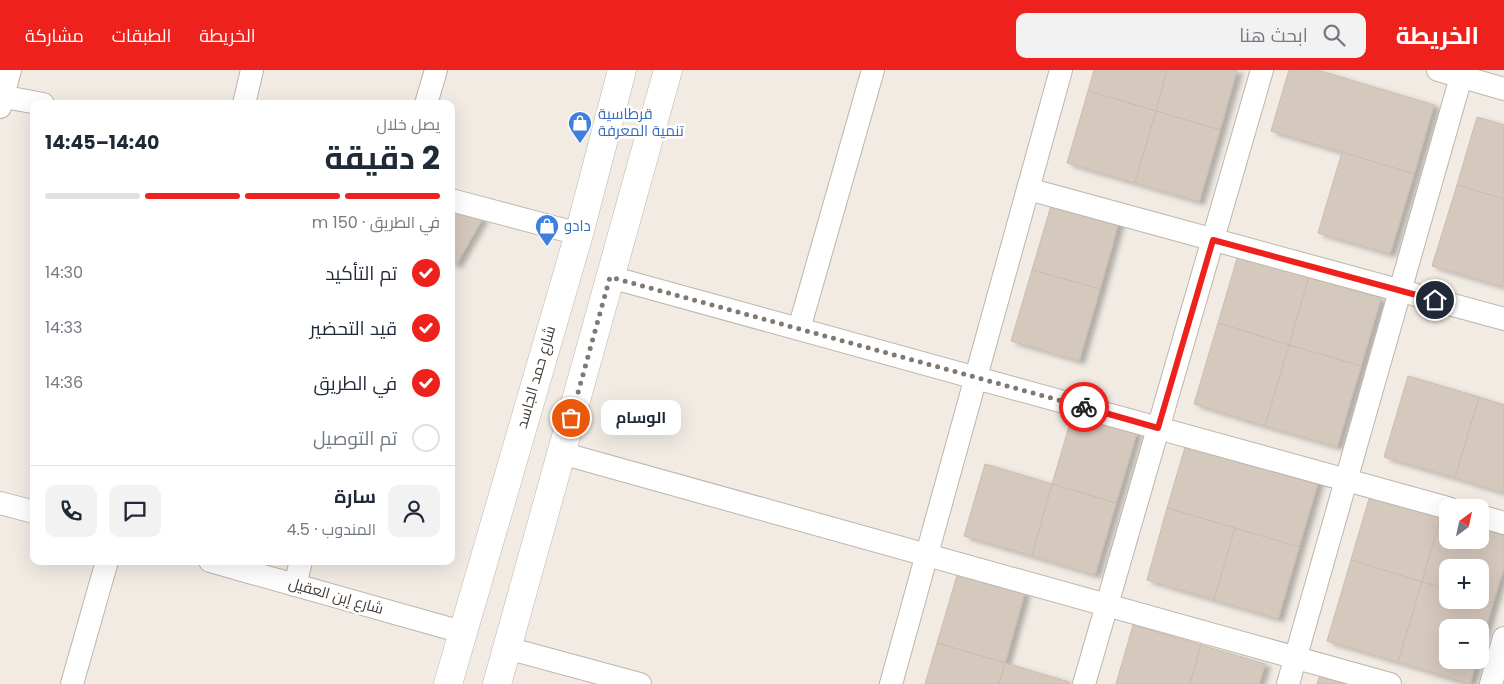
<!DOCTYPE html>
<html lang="ar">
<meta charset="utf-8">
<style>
body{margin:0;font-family:Poppins,Cairo,sans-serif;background:#f2f2f3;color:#1f2937;direction:rtl;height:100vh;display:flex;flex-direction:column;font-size:19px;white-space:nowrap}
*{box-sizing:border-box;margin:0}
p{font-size:16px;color:#747a83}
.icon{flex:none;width:28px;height:28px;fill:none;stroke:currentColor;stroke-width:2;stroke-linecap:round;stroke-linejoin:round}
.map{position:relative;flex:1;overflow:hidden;direction:ltr}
.drawer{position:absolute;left:30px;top:30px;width:425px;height:465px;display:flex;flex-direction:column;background:#fff;border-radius:10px;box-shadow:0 5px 20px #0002;direction:rtl}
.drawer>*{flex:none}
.needle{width:32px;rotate:33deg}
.tools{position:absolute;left:1439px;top:429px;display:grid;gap:10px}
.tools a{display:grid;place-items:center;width:50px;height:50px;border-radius:10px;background:#fff;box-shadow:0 5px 20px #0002;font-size:25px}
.pin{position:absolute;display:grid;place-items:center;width:42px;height:42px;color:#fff;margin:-21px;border:2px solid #fff;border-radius:50%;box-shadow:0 1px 5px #0007}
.courier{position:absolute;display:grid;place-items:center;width:50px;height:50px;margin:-25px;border:4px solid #ef211d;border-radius:50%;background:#fff;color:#222;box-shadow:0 1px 6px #0007}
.bubble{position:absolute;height:35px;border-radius:10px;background:#fff;box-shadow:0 5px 20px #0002;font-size:16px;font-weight:700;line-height:35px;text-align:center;direction:rtl}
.head em{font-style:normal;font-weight:700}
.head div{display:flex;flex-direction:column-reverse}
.head{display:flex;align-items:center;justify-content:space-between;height:85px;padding:0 15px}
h1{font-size:32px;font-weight:700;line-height:38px}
.bar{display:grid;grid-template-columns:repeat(4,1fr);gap:8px 5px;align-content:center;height:60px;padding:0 15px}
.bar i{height:6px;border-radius:4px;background:#e0e1e3}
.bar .active{background:#ef211d}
.bar p{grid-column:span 4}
.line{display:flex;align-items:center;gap:12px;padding:0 15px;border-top:1px solid #e0e1e3}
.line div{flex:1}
.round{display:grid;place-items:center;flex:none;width:52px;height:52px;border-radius:10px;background:#f2f2f3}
ol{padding:0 15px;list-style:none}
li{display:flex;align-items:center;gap:15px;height:55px}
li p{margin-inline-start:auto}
li .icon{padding:5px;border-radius:50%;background:#ef211d;color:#fff;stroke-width:4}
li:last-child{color:#747a83}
li i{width:28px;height:28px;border:2px solid #e0e1e3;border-radius:50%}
header{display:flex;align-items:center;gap:30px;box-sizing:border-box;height:70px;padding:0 25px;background:#ef211d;color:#fff}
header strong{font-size:24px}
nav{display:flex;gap:28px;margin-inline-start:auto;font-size:18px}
.search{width:350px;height:45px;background:#f2f2f3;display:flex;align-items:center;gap:12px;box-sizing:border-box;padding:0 18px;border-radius:10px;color:#747a83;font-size:19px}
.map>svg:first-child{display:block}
</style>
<header>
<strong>الخريطة</strong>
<div class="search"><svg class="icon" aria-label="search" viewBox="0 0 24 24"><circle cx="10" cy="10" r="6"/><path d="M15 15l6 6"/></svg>ابحث هنا</div>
<nav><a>الخريطة</a><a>الطبقات</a><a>مشاركة</a></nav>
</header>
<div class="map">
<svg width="1504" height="614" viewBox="0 0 1504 614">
<defs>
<filter id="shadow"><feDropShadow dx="5.5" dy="3" stdDeviation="2.5" flood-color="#0004"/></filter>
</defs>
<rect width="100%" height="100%" fill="#f1ebe4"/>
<!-- building -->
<g fill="#d5c8bd" stroke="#ccbcae" filter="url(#shadow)">
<polygon points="1094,0 1167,0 1156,41 1088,21"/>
<polygon points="1167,0 1237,0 1220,60 1156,41"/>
<polygon points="1289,0 1317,0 1434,35 1414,104 1271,61"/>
<polygon points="1088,21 1156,41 1135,113 1067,93"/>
<polygon points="1156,41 1220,60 1199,132 1135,113"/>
<polygon points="1477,47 1504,55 1504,129 1457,115"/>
<polygon points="1342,82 1414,104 1390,184 1318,163"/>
<polygon points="1457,115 1504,129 1504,217 1432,196"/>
<polygon points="1053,129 1120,148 1100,219 1032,200"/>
<polygon points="451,139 483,148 456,195 451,193"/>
<polygon points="1238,185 1309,207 1289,275 1218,253"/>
<polygon points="1032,200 1100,219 1079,291 1011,271"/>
<polygon points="1309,207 1381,228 1361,296 1289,275"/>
<polygon points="1218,253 1289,275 1265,356 1194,334"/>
<polygon points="1289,275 1361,296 1337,377 1265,356"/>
<polygon points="1408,306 1479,327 1455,408 1384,387"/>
<polygon points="1479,327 1504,335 1504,423 1455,408"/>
<polygon points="1073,343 1137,362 1116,433 1052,414"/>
<polygon points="1188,367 1320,406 1299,477 1167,438"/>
<polygon points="985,394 1052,414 1032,486 964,466"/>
<polygon points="1052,414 1116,433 1095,505 1032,486"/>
<polygon points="1371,422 1442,443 1422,512 1351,490"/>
<polygon points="1167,438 1235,458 1214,530 1147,510"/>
<polygon points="1442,443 1448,445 1448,470 1480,470 1480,455 1504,462 1504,498 1493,533 1480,529 1480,498 1448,498 1448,519 1422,512"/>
<polygon points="1235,458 1299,477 1278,549 1214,530"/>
<polygon points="1351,490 1422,512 1398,592 1327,571"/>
<polygon points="958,502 1025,522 1005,593 937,573"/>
<polygon points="1422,512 1448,519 1448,530 1480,529 1493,533 1480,578 1480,558 1448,558 1448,590 1477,590 1470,614 1398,592"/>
<polygon points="1133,555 1201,575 1190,614 1116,614"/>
<polygon points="937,573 1005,593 999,614 925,614"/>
<polygon points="1201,575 1265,594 1259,614 1190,614"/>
<polygon points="1005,593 1069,612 1068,614 999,614"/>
<polygon points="1320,605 1350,614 1317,614"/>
</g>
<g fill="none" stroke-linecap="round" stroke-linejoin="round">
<!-- minor casing -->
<g stroke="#bfb5aa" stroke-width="24">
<g id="minor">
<polyline points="1438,0 1504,19"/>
<polyline points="0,26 43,34"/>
<polyline points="244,34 252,0"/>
<polyline points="426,34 436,0"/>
<polyline points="0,37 10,0"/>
<polyline points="1028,119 1504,249"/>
<polyline points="451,130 579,164"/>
<polyline points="610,207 1448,438"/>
<polyline points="799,259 873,0"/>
<polyline points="561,383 1390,614"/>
<polyline points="0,433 34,442"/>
<polyline points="1480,446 1504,453"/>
<polyline points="210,491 462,562"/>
<polyline points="295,515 301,491"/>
<polyline points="507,578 640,614"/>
<polyline points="72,614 107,491"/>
<polyline points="891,614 1061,0"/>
<polyline points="1084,614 1262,0"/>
<polyline points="1288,614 1463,0"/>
<polyline points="1491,614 1504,568"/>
</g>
</g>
<!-- tertiary casing -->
<g stroke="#bfb5aa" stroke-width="29">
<g id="tertiary">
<polyline points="448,614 579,164 622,0"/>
<polyline points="497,614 668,0"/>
</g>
</g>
<!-- minor -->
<use href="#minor" stroke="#fff" stroke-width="22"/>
<!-- tertiary -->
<use href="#tertiary" stroke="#fff" stroke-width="28"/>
</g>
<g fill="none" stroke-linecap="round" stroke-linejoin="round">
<!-- done -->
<polyline stroke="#807972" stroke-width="5" stroke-dasharray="0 9" points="571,348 610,207 1084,337"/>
<!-- route -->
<polyline stroke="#ef211d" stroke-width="6" points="1084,337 1158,358 1213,170 1435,230"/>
</g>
<!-- icons -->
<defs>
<g id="shop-pin" transform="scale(1.25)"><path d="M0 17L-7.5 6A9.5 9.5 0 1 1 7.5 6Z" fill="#3f7fe0" stroke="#fff"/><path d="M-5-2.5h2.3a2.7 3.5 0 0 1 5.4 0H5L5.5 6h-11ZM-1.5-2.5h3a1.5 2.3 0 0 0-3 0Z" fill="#fff"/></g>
</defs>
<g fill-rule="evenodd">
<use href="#shop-pin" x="580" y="53"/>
<use href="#shop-pin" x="547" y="156"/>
</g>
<g text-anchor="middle" stroke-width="5" stroke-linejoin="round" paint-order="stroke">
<!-- shop labels -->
<g font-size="15" fill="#366cbe" stroke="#fff" text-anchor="start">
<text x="598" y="49">قرطاسية<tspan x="598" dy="17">تنمية المعرفة</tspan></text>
<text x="564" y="161">دادو</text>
</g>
<!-- street labels -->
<g font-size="15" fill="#433b34" stroke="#fff">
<text transform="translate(536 307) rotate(-74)" y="5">شارع حمد الجاسد</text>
<text transform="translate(336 526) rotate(16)" y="5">شارع إبن العقيل</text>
</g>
</g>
</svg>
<div class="tools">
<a><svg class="needle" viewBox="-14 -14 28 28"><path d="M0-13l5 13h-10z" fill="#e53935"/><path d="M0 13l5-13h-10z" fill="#747a83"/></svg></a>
<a>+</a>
<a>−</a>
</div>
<div class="pin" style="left:571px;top:348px;background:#ea580c"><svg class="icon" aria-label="bag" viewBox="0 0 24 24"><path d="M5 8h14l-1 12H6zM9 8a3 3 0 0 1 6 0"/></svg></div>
<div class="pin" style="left:1435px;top:230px;background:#1f2937"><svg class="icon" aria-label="home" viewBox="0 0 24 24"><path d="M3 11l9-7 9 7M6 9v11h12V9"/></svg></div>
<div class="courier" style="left:1084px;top:337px"><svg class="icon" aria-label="bike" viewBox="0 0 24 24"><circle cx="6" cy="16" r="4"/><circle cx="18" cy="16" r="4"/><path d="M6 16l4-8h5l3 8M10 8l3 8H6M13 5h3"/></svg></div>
<div class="bubble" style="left:601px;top:330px;width:80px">الوسام</div>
<section class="drawer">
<div class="head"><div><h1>2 دقيقة</h1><p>يصل خلال</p></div><em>14:40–14:45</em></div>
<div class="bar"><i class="active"></i><i class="active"></i><i class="active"></i><i></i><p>في الطريق · 150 m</p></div>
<ol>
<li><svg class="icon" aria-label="check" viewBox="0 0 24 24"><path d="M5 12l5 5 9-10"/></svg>تم التأكيد<p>14:30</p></li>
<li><svg class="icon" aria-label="check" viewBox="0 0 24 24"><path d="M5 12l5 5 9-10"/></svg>قيد التحضير<p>14:33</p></li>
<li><svg class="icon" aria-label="check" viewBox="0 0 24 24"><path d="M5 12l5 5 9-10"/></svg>في الطريق<p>14:36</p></li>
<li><i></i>تم التوصيل</li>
</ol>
<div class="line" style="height:90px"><a class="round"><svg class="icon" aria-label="person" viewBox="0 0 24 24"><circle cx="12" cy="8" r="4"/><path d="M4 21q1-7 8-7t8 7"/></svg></a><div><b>سارة</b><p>المندوب · 4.5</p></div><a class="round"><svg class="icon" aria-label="chat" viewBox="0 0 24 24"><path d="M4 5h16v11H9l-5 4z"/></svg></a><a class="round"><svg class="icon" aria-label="phone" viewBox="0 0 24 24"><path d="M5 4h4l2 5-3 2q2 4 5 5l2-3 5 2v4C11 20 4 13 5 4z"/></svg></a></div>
</section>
</div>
